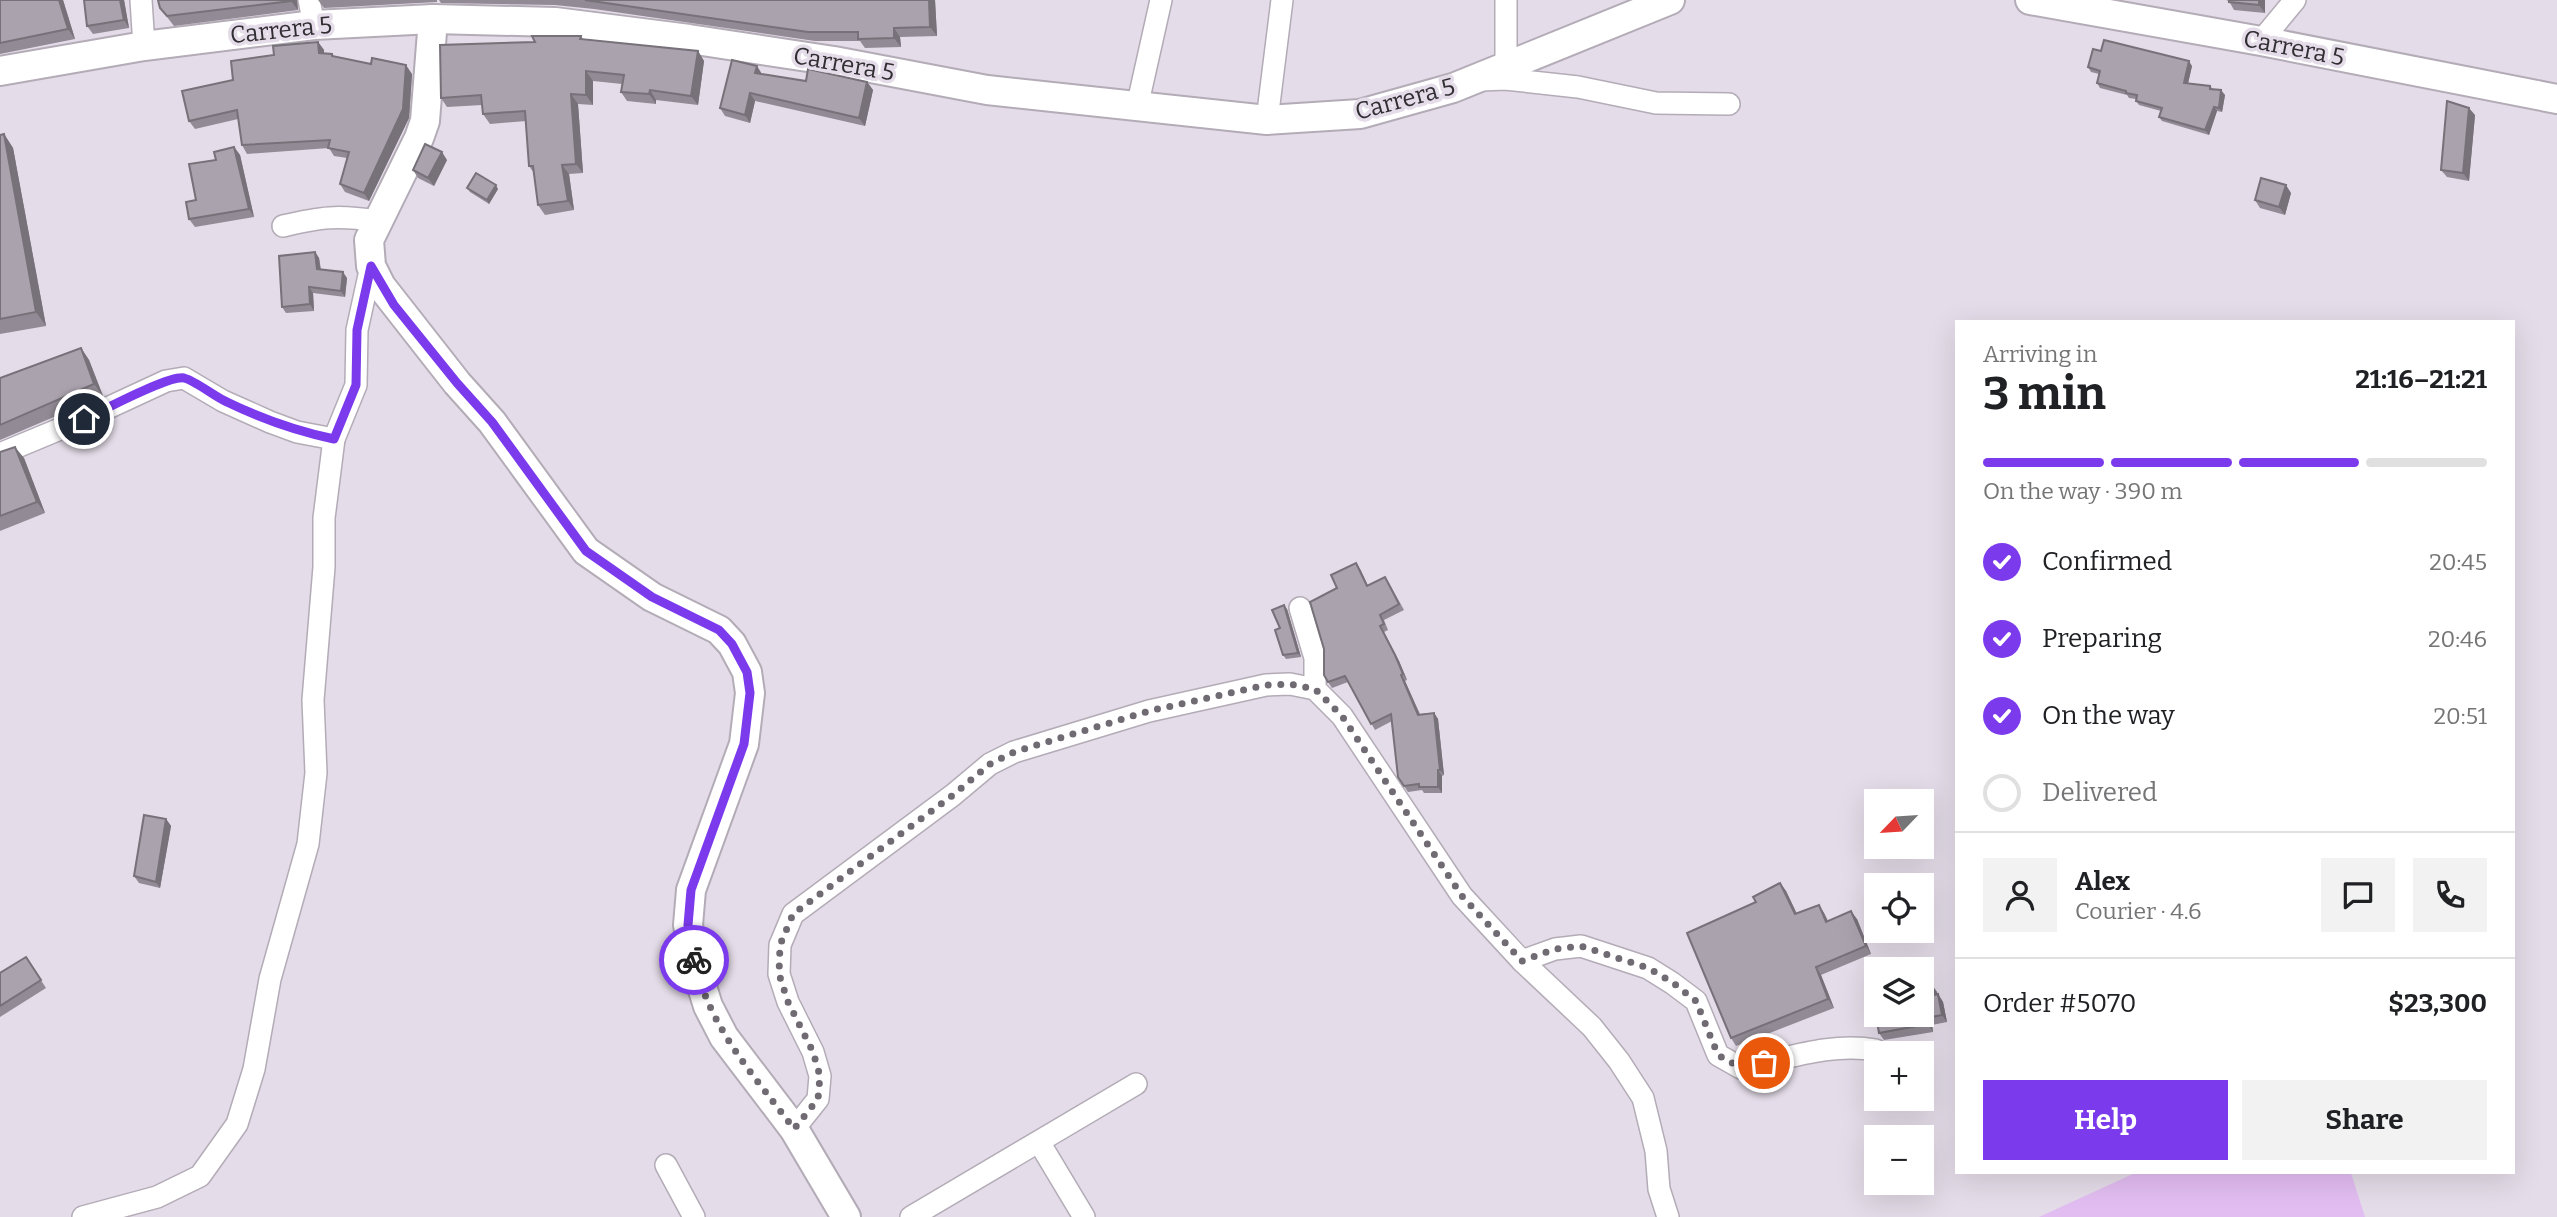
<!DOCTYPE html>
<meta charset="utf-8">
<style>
body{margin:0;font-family:Bitter,serif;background:#f2f2f2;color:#202124;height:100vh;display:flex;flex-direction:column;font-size:26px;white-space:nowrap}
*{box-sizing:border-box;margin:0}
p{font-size:23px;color:#757577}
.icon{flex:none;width:38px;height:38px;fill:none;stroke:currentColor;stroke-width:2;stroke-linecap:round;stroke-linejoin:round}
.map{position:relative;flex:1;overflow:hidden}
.side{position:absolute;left:1955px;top:320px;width:560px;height:854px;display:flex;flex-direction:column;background:#fff;border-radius:0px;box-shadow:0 7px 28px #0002}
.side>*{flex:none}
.needle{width:46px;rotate:245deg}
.controls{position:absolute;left:1864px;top:789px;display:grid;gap:14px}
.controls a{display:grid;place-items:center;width:70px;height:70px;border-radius:0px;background:#fff;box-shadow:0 7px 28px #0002;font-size:35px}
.pin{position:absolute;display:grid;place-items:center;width:60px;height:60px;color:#fff;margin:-30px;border:4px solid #fff;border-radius:50%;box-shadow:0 2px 7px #0007}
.courier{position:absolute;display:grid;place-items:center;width:70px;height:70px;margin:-35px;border:5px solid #7c3aed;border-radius:50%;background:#fff;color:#222;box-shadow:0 2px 9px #0007}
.summary em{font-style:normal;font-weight:700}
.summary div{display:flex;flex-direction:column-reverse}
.summary{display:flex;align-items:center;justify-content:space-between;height:119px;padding:0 28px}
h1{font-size:46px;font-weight:700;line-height:52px}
.bar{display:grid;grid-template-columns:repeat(4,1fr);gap:10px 7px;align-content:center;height:84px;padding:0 28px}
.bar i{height:9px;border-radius:5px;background:#e0e0e0}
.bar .on{background:#7c3aed}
.bar p{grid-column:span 4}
.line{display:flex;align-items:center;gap:18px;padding:0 28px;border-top:2px solid #e0e0e0}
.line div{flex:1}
.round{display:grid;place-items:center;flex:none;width:74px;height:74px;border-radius:0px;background:#f2f2f2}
ol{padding:0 28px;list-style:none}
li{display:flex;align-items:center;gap:21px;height:77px}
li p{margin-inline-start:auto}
li .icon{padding:7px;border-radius:50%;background:#7c3aed;color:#fff;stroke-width:4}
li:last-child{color:#757577}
li i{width:38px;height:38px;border:4px solid #e0e0e0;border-radius:50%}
.primary-button{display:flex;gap:14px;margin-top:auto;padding:14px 28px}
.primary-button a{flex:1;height:80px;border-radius:0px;background:#7c3aed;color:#fff;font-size:28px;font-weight:700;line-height:80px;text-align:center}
.primary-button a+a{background:#f2f2f2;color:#202124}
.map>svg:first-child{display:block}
</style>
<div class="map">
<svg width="2557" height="1217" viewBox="0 0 2557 1217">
<rect width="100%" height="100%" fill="#e4dce8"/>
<!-- green -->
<polygon fill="#e2bdf1" points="2135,1173 2351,1173 2365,1217 2039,1217"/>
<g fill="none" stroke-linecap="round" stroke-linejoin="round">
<!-- street casing -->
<g stroke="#b3acb7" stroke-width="24">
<g id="street">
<polyline points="141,0 144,46"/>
<polyline points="309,0 314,25"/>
<polyline points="2261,41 2295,0"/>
<polyline points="1506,67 1506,0"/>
<polyline points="1481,80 1505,79 1578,87 1656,103 1729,104"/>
<polyline points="1137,107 1161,0"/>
<polyline points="1267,120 1282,0"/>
<path d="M283,226C321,217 338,215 377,221"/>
<polyline points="0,454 84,419 166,381 184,378 223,401 270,422 297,432 334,439"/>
<polyline points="1300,608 1315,658 1315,689"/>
<path d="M1522,961L1555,949L1581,946L1648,968L1672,983L1696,1001L1718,1055L1741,1068C1786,1059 1830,1042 1876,1050"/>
<polyline points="794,1129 818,1099 820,1076 813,1052 788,1002 779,974 780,945 793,914 953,795 990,764 1014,752 1149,711 1266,685 1290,684 1315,689 1342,716 1462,896 1522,961 1592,1027 1619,1061 1643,1098 1656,1151 1659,1189 1668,1217"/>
<polyline points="1039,1142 1084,1217"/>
<polyline points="666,1165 694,1217"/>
<polyline points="83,1217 157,1197 200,1176 237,1124 254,1069 270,979 308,844 316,773 313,700 324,567 324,518 334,439 356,385 357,330 371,266"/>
<polyline points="911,1217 1136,1084"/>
</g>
</g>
<!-- secondary casing -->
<g stroke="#b3acb7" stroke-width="32">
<g id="secondary">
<polyline points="2030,0 2261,41 2557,99"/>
<polyline points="433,19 425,121 419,138 369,240 371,266 381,286 457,383 492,422 586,551 652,597 719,630 732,644 747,672 750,693 744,744 691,890 688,925 695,964 708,1006 724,1037 794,1129 846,1217"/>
<polyline points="0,71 144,46 314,25 433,19 555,22 689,39 834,61 987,90 1267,120 1360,114 1453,88 1670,0"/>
</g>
</g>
<!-- street -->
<use href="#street" stroke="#fff" stroke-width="21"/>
<!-- secondary -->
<use href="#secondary" stroke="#fff" stroke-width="28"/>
</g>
<!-- wall -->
<g fill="#928b95">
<polygon points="0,0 63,0 75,39 0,54"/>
<polygon points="84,0 124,0 129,28 93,34 87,26"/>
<polygon points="158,0 297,0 298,10 174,26 160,8"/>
<polygon points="318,0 437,0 437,2 324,8"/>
<polygon points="439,0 935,0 937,36 900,37 901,47 865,48 860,41 815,41 594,9 555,5 441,3"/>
<polygon points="2226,0 2265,0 2265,13 2234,10 2229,1"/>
<polygon points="581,36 583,39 698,51 704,61 698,105 656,100 656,104 627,101 621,92 622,84 593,81 593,105 578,104 583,173 569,174 574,210 545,215 538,205 534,173 529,166 526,121 490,124 483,114 482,105 447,107 441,98 535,42"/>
<polygon points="318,42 324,50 324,53 332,54 335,57 412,74 409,118 369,201 345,192 340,184 347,158 334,156 329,148 247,154 242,145 238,119 195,129 189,121 274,55"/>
<polygon points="2101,51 2192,66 2188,83 2210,86 2213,89 2225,95 2222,112 2217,111 2209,135 2162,121 2159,117 2161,111 2139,105 2136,101 2136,99 2129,98 2127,95 2100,88 2097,83 2099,74 2091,72 2088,67"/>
<polygon points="762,74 806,81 867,82 873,90 865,126 755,101 750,123 725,116 720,108"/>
<polygon points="2475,115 2469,181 2447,177 2441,170"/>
<polygon points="4,134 13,148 46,326 0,334 0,135"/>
<polygon points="234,147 240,155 254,217 195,227 189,219 196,200 216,160"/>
<polygon points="447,160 434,186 418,178 413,170"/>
<polygon points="467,188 498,189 489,204 470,192"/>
<polygon points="2291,193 2285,215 2260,208 2255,200"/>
<polygon points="315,252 319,258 321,269 347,278 345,297 313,293 314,311 286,313 282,307"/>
<polygon points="81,348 89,360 103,396 0,440 0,378"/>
<polygon points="0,452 24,458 45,513 0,531"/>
<polygon points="1360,569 1368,586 1389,583 1404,610 1384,620 1388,630 1384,632 1399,661 1407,680 1405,681 1420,714 1434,713 1438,719 1444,775 1442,776 1442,793 1424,793 1422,790 1408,792 1398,777 1392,721 1375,730 1348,682 1332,688 1328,682 1324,649 1337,588"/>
<polygon points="1287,609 1301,657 1286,659 1283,655 1280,628"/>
<polygon points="166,819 171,826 160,888 139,883 134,876"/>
<polygon points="1780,883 1786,891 1797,914 1819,905 1824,913 1828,921 1857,919 1871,954 1821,975 1834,1008 1736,1046 1731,1038 1756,902"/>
<polygon points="26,957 46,988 0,1017 0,973"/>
<polygon points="1924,984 1925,986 1932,985 1943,1002 1947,1022 1932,1025 1933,1032 1884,1040 1879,1033"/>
</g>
<!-- shaded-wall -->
<g fill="#777179">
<polygon points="59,0 63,0 75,39 68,29"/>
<polygon points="120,0 124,0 129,28 124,20"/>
<polygon points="291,0 297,0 298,10 291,1"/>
<polygon points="929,0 935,0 937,36 930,27"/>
<polygon points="2259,0 2265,0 2265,13 2259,5"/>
<polygon points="894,28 900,37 901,47 894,38"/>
<polygon points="318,42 324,50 324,61 319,53"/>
<polygon points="698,51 704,61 698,105 691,96"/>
<polygon points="2189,61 2192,66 2187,88 2184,83"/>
<polygon points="406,65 412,74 409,118 369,201 364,193"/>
<polygon points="757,66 762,74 755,73"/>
<polygon points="586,71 593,81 593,105 586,95"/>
<polygon points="867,82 873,90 865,126 859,118"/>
<polygon points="650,90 656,100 656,104 649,94"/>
<polygon points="2221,90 2225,95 2222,112 2219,108"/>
<polygon points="750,93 755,101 750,123 745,115"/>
<polygon points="571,94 578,104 583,173 576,164"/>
<polygon points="2214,107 2217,111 2209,135 2205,130"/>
<polygon points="2469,108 2475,115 2469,181 2463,173"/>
<polygon points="4,134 13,148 46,326 36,312"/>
<polygon points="234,147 240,155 254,217 249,209"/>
<polygon points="442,152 447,160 434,186 428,178"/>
<polygon points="562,165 569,174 574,210 568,201"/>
<polygon points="496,185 498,189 489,204 487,200"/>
<polygon points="2286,185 2291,193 2285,215 2279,207"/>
<polygon points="315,252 319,258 321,275 317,269"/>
<polygon points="343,272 347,278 345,297 341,291"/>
<polygon points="309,287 313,293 314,311 310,304"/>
<polygon points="81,348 89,360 103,396 94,384"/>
<polygon points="15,447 24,458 45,513 37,502"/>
<polygon points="1356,563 1360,569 1371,592 1367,586"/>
<polygon points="1284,605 1287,609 1301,657 1298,653"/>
<polygon points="1380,626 1399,661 1407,680 1403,674"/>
<polygon points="1401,675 1405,681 1422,720 1418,715"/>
<polygon points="1434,713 1438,719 1444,775 1440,770"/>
<polygon points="1438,770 1442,776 1442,793 1438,787"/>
<polygon points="166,819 171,826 160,888 156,882"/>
<polygon points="1780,883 1786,891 1801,923 1795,914"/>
<polygon points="1819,905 1824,913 1832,930 1826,922"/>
<polygon points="1851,911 1857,919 1871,954 1866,946"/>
<polygon points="1816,967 1821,975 1834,1008 1828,999"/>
<polygon points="1932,985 1937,992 1939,1003 1934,995"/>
<polygon points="1938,994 1943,1002 1947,1022 1942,1015"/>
<polygon points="1926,1018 1932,1025 1933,1032 1928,1024"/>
</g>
<!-- building -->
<g fill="#aaa2ad" stroke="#777179" stroke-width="2">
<polygon points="0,0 59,0 68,29 0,43"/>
<polygon points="84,0 120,0 124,20 87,26"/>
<polygon points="158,0 291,0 291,1 167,16 160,8"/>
<polygon points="585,0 929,0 930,27 894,28 894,38 858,39 858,32 808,32"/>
<polygon points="2229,0 2259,0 2259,5 2229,2"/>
<polygon points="532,36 581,36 580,39 698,51 691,96 650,90 649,94 621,92 624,75 586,71 586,95 571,94 576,164 562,165 568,201 538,205 533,166 529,166 525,111 483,114 481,95 441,98 440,45 535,42"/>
<polygon points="2104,40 2189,61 2184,83 2210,86 2210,89 2221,90 2219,108 2214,107 2205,130 2159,117 2162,108 2136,101 2137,95 2126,93 2126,91 2097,83 2100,71 2088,67 2093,49 2101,51"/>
<polygon points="318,42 319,53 332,54 332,56 371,64 372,58 406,65 403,109 364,193 340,184 349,152 328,148 330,140 242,145 237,110 189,121 182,91 233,80 231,61 274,55 273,46"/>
<polygon points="732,60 757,66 755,73 806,81 808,69 867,82 859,118 750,93 745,115 720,108"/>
<polygon points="2447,101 2469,108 2463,173 2441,170"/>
<polygon points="4,134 36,312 0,319 0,135"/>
<polygon points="425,144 442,152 428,178 413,170"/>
<polygon points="234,147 249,209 189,219 186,202 196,200 189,164 216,160 214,152"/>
<polygon points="476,173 496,185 487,200 467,188"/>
<polygon points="2261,178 2286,185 2279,207 2255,200"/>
<polygon points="315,252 317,269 343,272 341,291 309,287 310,304 282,307 279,256"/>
<polygon points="81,348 94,384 0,425 0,378"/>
<polygon points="15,447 37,502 0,516 0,452"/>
<polygon points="1356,563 1367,586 1385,577 1399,604 1380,615 1384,624 1380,626 1395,655 1403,674 1401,675 1418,715 1434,713 1440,770 1438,770 1438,787 1419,787 1419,784 1404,786 1398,777 1391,714 1371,724 1345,676 1328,682 1324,675 1324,649 1310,602 1337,588 1331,575"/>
<polygon points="1284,605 1298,653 1283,655 1275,630 1280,628 1272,610"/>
<polygon points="144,815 166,819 156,882 134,876"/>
<polygon points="1780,883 1795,914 1819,905 1826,922 1851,911 1866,946 1816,967 1828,999 1731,1038 1687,933 1756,902 1753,897"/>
<polygon points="26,957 41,980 0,1006 0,973"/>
<polygon points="1932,985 1934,995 1938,994 1942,1015 1926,1018 1928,1024 1879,1033 1876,1015 1922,1015 1922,987"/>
</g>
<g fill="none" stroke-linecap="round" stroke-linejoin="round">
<!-- done -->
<path stroke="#706b72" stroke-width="7" stroke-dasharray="0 12.6" d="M694,960C710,1029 753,1074 794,1129L818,1099L820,1076L813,1052L788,1002L779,974L780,945L793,914L953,795L990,764L1014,752L1149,711L1266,685L1290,684L1315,689L1342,716L1462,896L1522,961L1555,949L1581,946L1648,968L1672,982L1696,1001L1718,1055L1741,1068L1764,1063"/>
<!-- route -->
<path stroke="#7c3aed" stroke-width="9" d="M84,419C103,411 168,375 184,378C196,381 215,397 227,402C262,419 296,431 334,439L356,385L357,330L371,266L394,305L457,383L492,422L586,551L652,597L719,630L732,644L747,672L750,693L744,744L691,890L688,925L694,960"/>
</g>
<g text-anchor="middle" stroke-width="7" stroke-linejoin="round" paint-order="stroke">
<!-- street labels -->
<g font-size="24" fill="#312e33" stroke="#e4dce8">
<text transform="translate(281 30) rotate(-6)" y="8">Carrera 5</text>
<text transform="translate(2294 48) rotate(11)" y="8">Carrera 5</text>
<text transform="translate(844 64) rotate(10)" y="8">Carrera 5</text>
<text transform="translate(1405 99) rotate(-15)" y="8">Carrera 5</text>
</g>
</g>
</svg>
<div class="controls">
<a><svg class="needle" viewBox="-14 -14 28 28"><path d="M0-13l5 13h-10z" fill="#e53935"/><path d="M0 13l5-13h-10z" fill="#757577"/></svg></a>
<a><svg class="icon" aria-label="locate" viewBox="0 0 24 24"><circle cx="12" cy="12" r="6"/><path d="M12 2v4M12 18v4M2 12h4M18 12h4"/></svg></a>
<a><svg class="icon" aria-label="layers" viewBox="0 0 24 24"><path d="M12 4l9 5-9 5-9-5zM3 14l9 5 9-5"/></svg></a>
<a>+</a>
<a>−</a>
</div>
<div class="pin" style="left:1764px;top:1063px;background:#ea580c"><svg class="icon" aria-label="bag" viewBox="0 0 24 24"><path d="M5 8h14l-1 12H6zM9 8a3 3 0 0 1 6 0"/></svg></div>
<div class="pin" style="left:84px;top:419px;background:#1f2937"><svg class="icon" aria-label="home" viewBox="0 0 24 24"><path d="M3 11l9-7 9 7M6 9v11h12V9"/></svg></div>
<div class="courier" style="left:694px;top:960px"><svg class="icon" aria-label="bike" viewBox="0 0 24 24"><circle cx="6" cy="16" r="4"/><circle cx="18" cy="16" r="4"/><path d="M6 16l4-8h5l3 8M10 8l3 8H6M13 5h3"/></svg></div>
<section class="side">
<div class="summary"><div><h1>3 min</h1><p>Arriving in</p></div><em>21:16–21:21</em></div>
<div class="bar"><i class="on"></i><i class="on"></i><i class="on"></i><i></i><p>On the way · 390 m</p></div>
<ol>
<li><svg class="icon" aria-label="check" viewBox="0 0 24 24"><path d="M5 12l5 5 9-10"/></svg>Confirmed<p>20:45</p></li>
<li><svg class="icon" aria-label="check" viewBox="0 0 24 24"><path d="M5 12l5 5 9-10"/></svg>Preparing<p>20:46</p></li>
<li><svg class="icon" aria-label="check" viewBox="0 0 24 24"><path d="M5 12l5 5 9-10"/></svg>On the way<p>20:51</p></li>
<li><i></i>Delivered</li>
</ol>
<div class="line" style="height:126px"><a class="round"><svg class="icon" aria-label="person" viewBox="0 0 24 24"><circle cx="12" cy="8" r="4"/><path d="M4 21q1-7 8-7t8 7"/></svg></a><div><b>Alex</b><p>Courier · 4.6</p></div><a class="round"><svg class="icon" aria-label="chat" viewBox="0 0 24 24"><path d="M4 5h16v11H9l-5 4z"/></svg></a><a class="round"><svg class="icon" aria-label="phone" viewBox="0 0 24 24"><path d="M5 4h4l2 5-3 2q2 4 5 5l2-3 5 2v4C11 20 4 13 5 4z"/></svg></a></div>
<div class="line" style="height:91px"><div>Order #5070</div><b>$23,300</b></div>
<div class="primary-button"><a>Help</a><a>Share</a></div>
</section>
</div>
